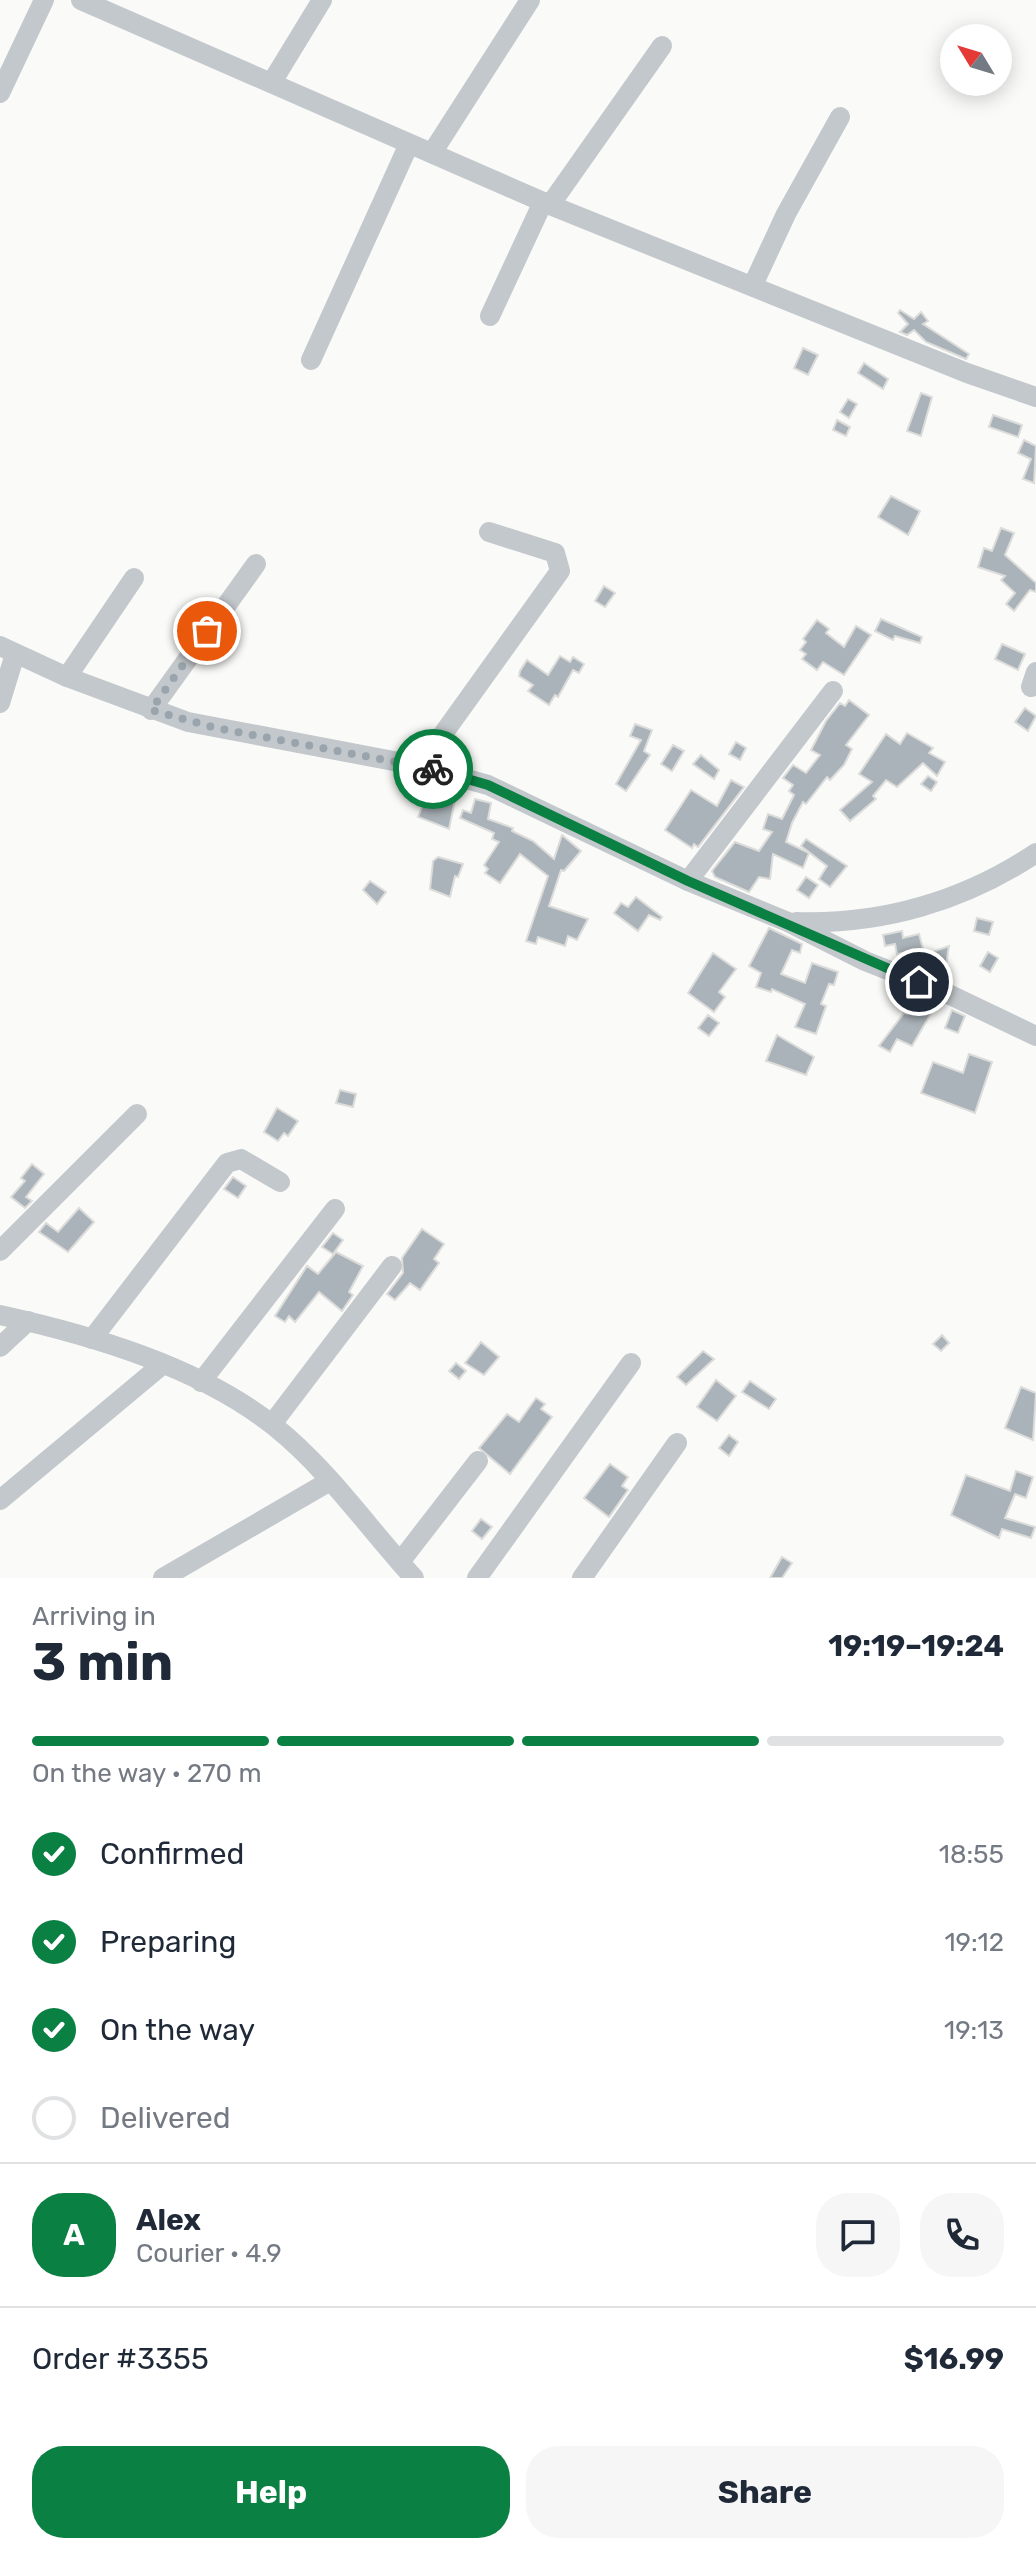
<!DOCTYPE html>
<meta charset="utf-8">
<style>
body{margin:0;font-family:Rubik,sans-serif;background:#f6f6f7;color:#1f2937;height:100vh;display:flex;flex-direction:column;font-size:30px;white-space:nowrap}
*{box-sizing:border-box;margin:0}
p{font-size:26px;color:#747a83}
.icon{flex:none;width:44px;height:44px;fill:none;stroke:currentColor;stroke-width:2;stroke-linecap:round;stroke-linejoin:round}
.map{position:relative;height:1578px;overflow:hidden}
.panel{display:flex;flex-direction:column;background:#fff;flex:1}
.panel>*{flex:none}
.needle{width:52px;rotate:308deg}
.buttons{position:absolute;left:940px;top:24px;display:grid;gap:16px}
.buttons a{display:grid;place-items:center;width:72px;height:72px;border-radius:50%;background:#fff;box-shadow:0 4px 20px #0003;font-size:40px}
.pin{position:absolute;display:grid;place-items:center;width:68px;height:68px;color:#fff;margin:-34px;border:4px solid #fff;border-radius:50%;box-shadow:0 2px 8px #0007}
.courier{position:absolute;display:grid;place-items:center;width:80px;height:80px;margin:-40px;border:6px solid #0b8043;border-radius:50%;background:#fff;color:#222;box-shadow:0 2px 10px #0007}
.overview em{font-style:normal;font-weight:700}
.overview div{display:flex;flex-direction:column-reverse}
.overview{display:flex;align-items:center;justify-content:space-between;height:136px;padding:0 32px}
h1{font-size:52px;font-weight:700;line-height:60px}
.bar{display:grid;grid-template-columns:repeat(4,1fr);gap:12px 8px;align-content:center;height:96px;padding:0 32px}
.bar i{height:10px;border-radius:6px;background:#e0e1e3}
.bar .current{background:#0b8043}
.bar p{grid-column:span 4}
.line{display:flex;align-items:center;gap:20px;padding:0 32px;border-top:2px solid #e0e1e3}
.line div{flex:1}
.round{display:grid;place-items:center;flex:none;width:84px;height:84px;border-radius:32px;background:#f6f6f7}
ol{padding:0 32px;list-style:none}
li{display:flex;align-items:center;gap:24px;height:88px}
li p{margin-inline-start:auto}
li .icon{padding:8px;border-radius:50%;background:#0b8043;color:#fff;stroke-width:4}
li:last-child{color:#747a83}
li i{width:44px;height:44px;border:4px solid #e0e1e3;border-radius:50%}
.action{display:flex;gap:16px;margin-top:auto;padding:16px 32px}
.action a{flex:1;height:92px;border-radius:32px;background:#0b8043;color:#fff;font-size:32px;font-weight:700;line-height:92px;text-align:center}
.action a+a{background:#f6f6f7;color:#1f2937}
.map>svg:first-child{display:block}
</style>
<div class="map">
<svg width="1036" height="1578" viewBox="0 0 1036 1578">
<rect width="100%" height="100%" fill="#fafaf8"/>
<!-- building -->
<g fill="#aab3b9" stroke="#dcdcda" stroke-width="2">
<polygon points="900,310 914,319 921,312 928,321 923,324 969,354 966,359 926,342 914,330 907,335 900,332 908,324 898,313"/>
<polygon points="803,348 818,355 808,375 794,368"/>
<polygon points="864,363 888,379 883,389 858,373"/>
<polygon points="921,393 932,397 921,436 907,431"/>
<polygon points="848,399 857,404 849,418 840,412"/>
<polygon points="993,415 1022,425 1018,437 989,427"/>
<polygon points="837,420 850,427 846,436 833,430"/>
<polygon points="1024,440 1036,446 1034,483 1023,479 1031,459 1018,453"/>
<polygon points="891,496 920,511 908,535 878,517"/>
<polygon points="1001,528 1014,533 1005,555 1036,583 1036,592 1030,590 1014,611 1006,604 1015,593 1001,580 1005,576 978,567 984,548 992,551"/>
<polygon points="604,586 615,593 605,607 595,601"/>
<polygon points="881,619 922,637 920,643 895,636 893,640 875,631"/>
<polygon points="817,620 829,629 826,633 844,647 856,626 871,635 844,675 823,662 817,670 802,659 806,654 800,650 806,642 803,639"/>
<polygon points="1002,644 1025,654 1018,670 995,659"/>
<polygon points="560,656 570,662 573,657 584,664 579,673 573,670 558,697 555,695 549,705 528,691 533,685 519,676 520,671 527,660 548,675"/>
<polygon points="849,700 869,715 846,745 852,749 844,765 830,780 827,777 806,804 803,802 792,823 786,842 809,853 803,868 773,854 770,879 759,877 749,892 715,877 712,871 735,842 759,851 772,832 763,829 768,814 782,819 794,795 789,791 793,785 783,778 793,765 806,773 820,755 811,750 826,721 840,703 845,706"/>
<polygon points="1025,708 1036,716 1028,731 1015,722"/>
<polygon points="635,724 652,730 644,751 650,755 626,791 616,784 641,740 630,736"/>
<polygon points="907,733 933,748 929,753 945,762 937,776 923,763 897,787 886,780 873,796 876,799 850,821 840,810 872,782 859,774 886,734 900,744"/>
<polygon points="736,742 746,748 740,760 729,754"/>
<polygon points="673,745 684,751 672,771 661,764"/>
<polygon points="701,755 719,770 714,779 693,764"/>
<polygon points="928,776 937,782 931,791 921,784"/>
<polygon points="731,780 744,787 698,847 694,844 692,848 665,830 691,790 717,806"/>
<polygon points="430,786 444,791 445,786 457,790 449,829 418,817"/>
<polygon points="475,799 491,803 488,819 513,828 512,831 533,841 554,859 562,835 581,851 564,871 561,870 549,906 588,919 577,940 568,936 565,946 538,937 536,944 526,941 548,876 520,854 500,883 485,873 488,869 484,865 499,842 492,839 494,833 460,818 463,810 471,813"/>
<polygon points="806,839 847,866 830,887 819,879 827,866 801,846"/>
<polygon points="438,857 463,864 458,877 455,876 450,897 430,889 433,861"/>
<polygon points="806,877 818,885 809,898 797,890"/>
<polygon points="370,881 386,892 377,904 363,890"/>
<polygon points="636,897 662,917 660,920 649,915 638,931 614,913 621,903 628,907"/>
<polygon points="977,918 993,922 989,935 974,931"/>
<polygon points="769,928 802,944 800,953 792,950 781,974 805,983 812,963 838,972 834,985 829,984 821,1004 826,1006 816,1034 795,1027 805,1004 772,989 771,992 756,987 761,973 749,966"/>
<polygon points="902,931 903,938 919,934 923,949 897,954 895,944 885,946 883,935"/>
<polygon points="949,946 944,978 935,951"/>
<polygon points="988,952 998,958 990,972 980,966"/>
<polygon points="713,953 736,969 719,992 725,997 714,1012 688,993"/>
<polygon points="918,996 937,1003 912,1046 897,1039 890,1052 879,1046 904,1013 908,1014"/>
<polygon points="952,1010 965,1016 958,1033 945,1028"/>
<polygon points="708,1015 719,1023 709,1036 698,1028"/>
<polygon points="777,1035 814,1057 806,1075 766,1061"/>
<polygon points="969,1054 992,1062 975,1113 921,1093 933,1062 963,1073"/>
<polygon points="340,1090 356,1094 353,1107 336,1103"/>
<polygon points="277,1108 298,1121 288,1136 284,1133 278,1141 264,1132"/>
<polygon points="32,1164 44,1174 26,1197 32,1201 25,1208 11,1197 25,1181 21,1178"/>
<polygon points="233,1177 246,1186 238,1198 224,1189"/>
<polygon points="79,1208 94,1222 68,1252 39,1232 46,1223 58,1232"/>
<polygon points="422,1229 444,1244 434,1259 439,1263 420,1290 410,1283 395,1300 387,1294 403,1273 402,1258"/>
<polygon points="333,1233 343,1240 333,1254 322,1247"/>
<polygon points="336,1252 363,1266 349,1292 353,1295 342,1311 319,1292 295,1322 289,1316 285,1322 275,1316 307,1266 318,1274"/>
<polygon points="942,1335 949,1343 941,1351 933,1344"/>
<polygon points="481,1342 499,1357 484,1375 465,1363"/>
<polygon points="703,1351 714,1359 686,1385 677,1377"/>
<polygon points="456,1363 466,1371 459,1379 449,1371"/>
<polygon points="716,1380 736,1396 717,1421 697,1407"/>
<polygon points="750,1381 776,1399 769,1409 742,1392"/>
<polygon points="1021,1387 1036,1393 1033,1440 1005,1428"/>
<polygon points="536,1398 545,1404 541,1409 552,1417 510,1474 479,1448 507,1414 519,1422"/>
<polygon points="729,1435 738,1442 729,1456 719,1448"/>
<polygon points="610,1464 628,1477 622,1486 628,1490 609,1517 584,1498"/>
<polygon points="1016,1471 1033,1477 1026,1498 1015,1494 1005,1518 1035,1527 1031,1538 1002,1529 999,1538 951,1515 966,1475 1010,1491"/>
<polygon points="481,1519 492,1527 482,1539 472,1531"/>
<polygon points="782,1557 792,1563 782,1578 770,1578"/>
</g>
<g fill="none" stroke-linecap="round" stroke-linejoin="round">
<!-- minor -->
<g stroke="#c3c8cc" stroke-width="20">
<polyline points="81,0 550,205 967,373 1036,397"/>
<polyline points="272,82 322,0"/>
<polyline points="0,93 44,0"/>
<polyline points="432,153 530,0"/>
<polyline points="550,205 662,46"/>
<polyline points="753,285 786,214 840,117"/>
<polyline points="490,316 543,202"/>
<polyline points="311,360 409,144"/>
<polyline points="0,646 67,677 188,722 420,766 488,785 688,881 788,922 865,961 946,993 1036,1036"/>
<polyline points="67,677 134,578"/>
<polyline points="1031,687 1036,672"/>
<polyline points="0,703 15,654"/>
<polyline points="151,710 256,564"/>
<polyline points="420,766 560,571 555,553 489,532"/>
<polyline points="688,881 833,691"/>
<path d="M796,922C882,925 964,901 1036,853"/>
<polyline points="0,1251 137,1114"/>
<path d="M0,1315C91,1335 200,1367 274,1426C328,1469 368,1528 414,1578"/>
<polyline points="92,1339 227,1163 241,1159 280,1182"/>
<polyline points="0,1347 28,1321"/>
<polyline points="201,1382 335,1209"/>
<polyline points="272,1424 392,1266"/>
<polyline points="0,1500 163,1364"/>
<polyline points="400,1562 478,1461"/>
<polyline points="163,1578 330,1481"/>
<polyline points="477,1578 631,1363"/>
<polyline points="582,1578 677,1443"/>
</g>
</g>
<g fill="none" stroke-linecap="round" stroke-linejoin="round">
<!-- done -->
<polyline stroke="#99a4ac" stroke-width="8" stroke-dasharray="0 14.4" points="207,631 151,710 216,728 433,769"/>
<!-- route -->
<polyline stroke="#0b8043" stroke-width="10" points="433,769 488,785 688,881 919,982"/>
</g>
</svg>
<div class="buttons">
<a><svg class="needle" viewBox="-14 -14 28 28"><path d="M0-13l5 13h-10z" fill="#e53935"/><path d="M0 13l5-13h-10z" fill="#747a83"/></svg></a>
</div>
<div class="pin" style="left:207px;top:631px;background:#ea580c"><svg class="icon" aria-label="bag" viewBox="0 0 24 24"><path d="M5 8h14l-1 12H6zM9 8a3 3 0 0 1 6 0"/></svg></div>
<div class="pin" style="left:919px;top:982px;background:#1f2937"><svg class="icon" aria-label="home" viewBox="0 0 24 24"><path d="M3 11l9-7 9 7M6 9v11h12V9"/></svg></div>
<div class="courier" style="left:433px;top:769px"><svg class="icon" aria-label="bike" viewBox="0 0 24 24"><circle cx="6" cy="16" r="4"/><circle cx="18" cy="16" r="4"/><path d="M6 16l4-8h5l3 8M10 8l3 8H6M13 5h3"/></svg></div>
</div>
<section class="panel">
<div class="overview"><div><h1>3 min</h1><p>Arriving in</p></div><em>19:19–19:24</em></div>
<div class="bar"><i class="current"></i><i class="current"></i><i class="current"></i><i></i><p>On the way · 270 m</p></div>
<ol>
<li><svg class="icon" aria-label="check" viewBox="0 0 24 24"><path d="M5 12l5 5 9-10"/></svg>Confirmed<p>18:55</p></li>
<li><svg class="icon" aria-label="check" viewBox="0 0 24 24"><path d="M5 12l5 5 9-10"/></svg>Preparing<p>19:12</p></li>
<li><svg class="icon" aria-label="check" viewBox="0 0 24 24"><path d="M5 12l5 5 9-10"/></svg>On the way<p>19:13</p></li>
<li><i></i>Delivered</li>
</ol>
<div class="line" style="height:144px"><b class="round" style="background:#0b8043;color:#fff">A</b><div><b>Alex</b><p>Courier · 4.9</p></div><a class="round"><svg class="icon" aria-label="chat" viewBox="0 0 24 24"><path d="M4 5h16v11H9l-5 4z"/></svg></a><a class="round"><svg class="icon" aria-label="phone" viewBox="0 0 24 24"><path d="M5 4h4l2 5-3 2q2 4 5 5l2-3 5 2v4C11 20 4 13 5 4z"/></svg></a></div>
<div class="line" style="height:104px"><div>Order #3355</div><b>$16.99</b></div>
<div class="action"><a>Help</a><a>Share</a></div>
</section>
